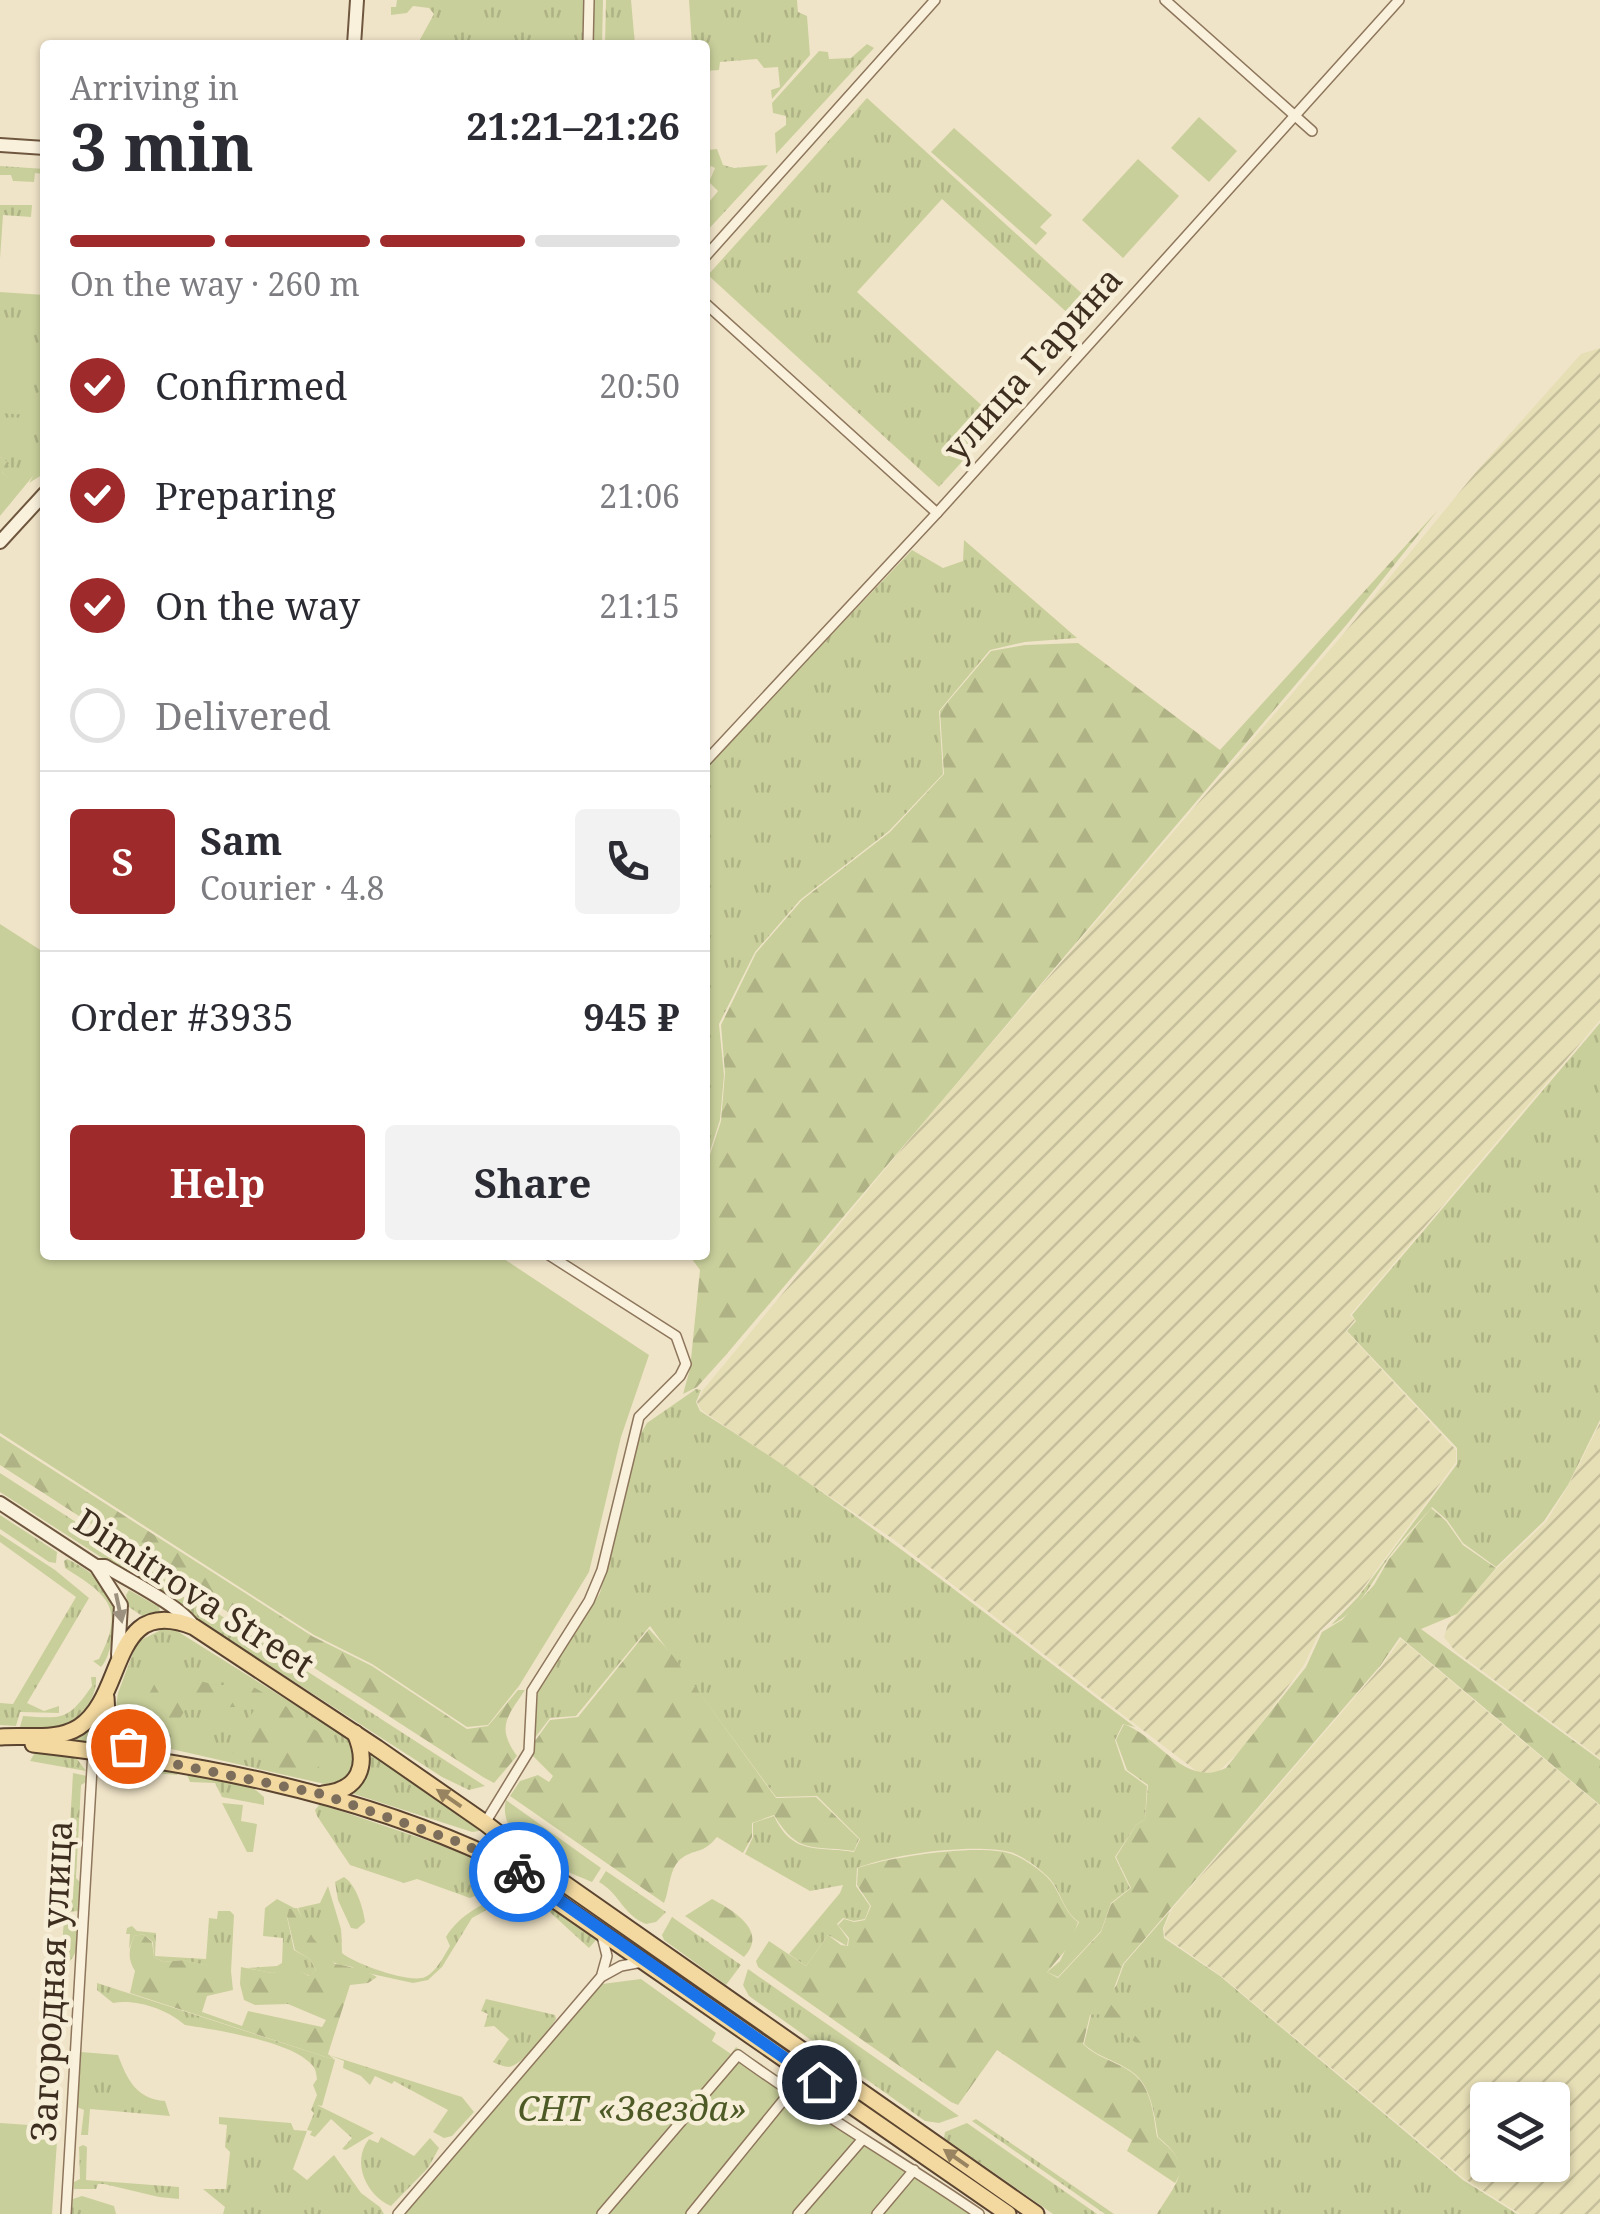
<!DOCTYPE html>
<meta charset="utf-8">
<style>
body{margin:0;font-family:"Noto Serif",serif;background:#f2f2f3;color:#2b2b33;height:100vh;display:flex;flex-direction:column;font-size:38px;white-space:nowrap}
*{box-sizing:border-box;margin:0}
p{font-size:32px;color:#7c7c81}
.icon{flex:none;width:55px;height:55px;fill:none;stroke:currentColor;stroke-width:2;stroke-linecap:round;stroke-linejoin:round}
.map{position:relative;flex:1;overflow:hidden}
.panel{position:absolute;left:40px;top:40px;width:670px;height:1220px;display:flex;flex-direction:column;background:#fff;border-radius:10px;box-shadow:0 2px 8px #0004}
.panel>*{flex:none}
.fabs{position:absolute;left:1470px;top:2082px;display:grid;gap:20px}
.fabs a{display:grid;place-items:center;width:100px;height:100px;border-radius:10px;background:#fff;box-shadow:0 2px 8px #0004;font-size:50px}
.pin{position:absolute;display:grid;place-items:center;width:85px;height:85px;color:#fff;margin:-42px;border:5px solid #fff;border-radius:50%;box-shadow:0 2px 10px #0007}
.courier{position:absolute;display:grid;place-items:center;width:100px;height:100px;margin:-50px;border:8px solid #1a73e8;border-radius:50%;background:#fff;color:#222;box-shadow:0 2px 12px #0007}
.head em{font-style:normal;font-weight:700}
.head div{display:flex;flex-direction:column-reverse}
.head{display:flex;align-items:center;justify-content:space-between;height:170px;padding:0 30px}
h1{font-size:65px;font-weight:700;line-height:75px}
.bar{display:grid;grid-template-columns:repeat(4,1fr);gap:15px 10px;align-content:center;height:120px;padding:0 30px}
.bar i{height:12px;border-radius:8px;background:#e1e1e2}
.bar .selected{background:#9e2a2b}
.bar p{grid-column:span 4}
.line{display:flex;align-items:center;gap:25px;padding:0 30px;border-top:2px solid #e1e1e2}
.line div{flex:1}
.round{display:grid;place-items:center;flex:none;width:105px;height:105px;border-radius:10px;background:#f2f2f3}
ol{padding:0 30px;list-style:none}
li{display:flex;align-items:center;gap:30px;height:110px}
li p{margin-inline-start:auto}
li .icon{padding:10px;border-radius:50%;background:#9e2a2b;color:#fff;stroke-width:4}
li:last-child{color:#7c7c81}
li i{width:55px;height:55px;border:5px solid #e1e1e2;border-radius:50%}
.action{display:flex;gap:20px;margin-top:auto;padding:20px 30px}
.action a{flex:1;height:115px;border-radius:10px;background:#9e2a2b;color:#fff;font-size:40px;font-weight:700;line-height:115px;text-align:center}
.action a+a{background:#f2f2f3;color:#2b2b33}
.map>svg:first-child{display:block}
</style>
<div class="map">
<svg width="1600" height="2214" viewBox="0 0 1600 2214">
<defs>
<pattern id="farmland-furrows" width="10" height="10" patternUnits="userSpaceOnUse" patternTransform="scale(2.5)"><rect width="10" height="10" fill="#e6deb5"/><path d="M-1 1l2-2M0 10L10 0M9 11l2-2" fill="none" stroke="#c6bf9b"/></pattern>
<pattern id="grass-tufts" width="24" height="20" patternUnits="userSpaceOnUse" patternTransform="scale(2.5)"><rect width="24" height="20" fill="#c9cf9b"/><path d="M3 7l-1-3M5 7V3M7 7l1-3M15 17l-1-3M17 17v-4M19 17l1-3" fill="none" stroke="#aeb285"/></pattern>
<pattern id="forest-firs" width="22" height="20" patternUnits="userSpaceOnUse" patternTransform="scale(2.5)"><rect width="22" height="20" fill="#c9cf9b"/><path d="M5 1l3.5 6h-7zM16 11l3.5 6h-7z" fill="#aeb285"/></pattern>
</defs>
<rect width="100%" height="100%" fill="#f0e4c8"/>
<!-- farmland -->
<g fill="url(#farmland-furrows)" fill-rule="evenodd">
<polygon points="1600,348 1600,1020 1350,1315 1355,1320 1346,1331 1456,1450 1456,1462 1358,1595 1320,1631 1304,1665 1241,1750 1218,1772 1199,1773 893,1539 701,1410 697,1402 703,1390 924,1122 1345,632 1476,472 1581,354"/>
<polygon points="1600,1423 1600,1758 1455,1651 1444,1637 1448,1624 1497,1568 1546,1522 1568,1486"/>
<path d="M1401,1639L1600,1806V2214H1520L1463,2178L1220,1975L1165,1937L1164,1928L1172,1909L1381,1667ZM1552,2100V2165H1488V2100Z"/>
</g>
<!-- grass -->
<g fill="url(#grass-tufts)">
<polygon points="397,0 583,0 583,45 417,45 434,14 429,8 413,6 407,13 391,15 391,7 396,7"/>
<polygon points="594,0 603,0 602,45 593,45"/>
<polygon points="606,0 631,0 635,45 605,45"/>
<polygon points="689,0 797,0 798,12 807,16 810,55 772,99 771,90 780,87 778,67 764,68 757,59 720,62 719,70 705,71 705,45 692,45"/>
<polygon points="867,44 874,48 776,154 775,133 786,125 786,116 773,113 772,103 819,51 828,52 829,59 851,58"/>
<polygon points="867,98 1100,310 1083,327 942,199 857,292 999,421 939,487 708,275"/>
<polygon points="705,120 708,150 717,149 723,165 734,168 768,165 705,233 705,207 718,191 709,182 715,168 711,166 705,172"/>
<polygon points="0,166 45,169 45,174 35,173 34,182 13,181 11,175 0,175"/>
<polygon points="0,205 32,205 31,217 3,215 0,259"/>
<polygon points="0,292 45,295 45,473 29,483 33,476 17,483 2,473 8,463 0,457"/>
<polygon points="964,540 1077,638 1025,642 990,650 939,711 943,774 889,831 800,900 755,952 719,1024 724,1075 720,1120 705,1166 705,767 912,550 943,568 963,561"/>
<path d="M1600,1023V1420L1568,1485L1544,1521L1496,1567L1463,1543L1447,1520L1432,1507C1418,1523 1402,1539 1389,1557C1373,1580 1358,1613 1331,1625L1358,1597L1457,1464V1448L1347,1331L1356,1321L1352,1315Z"/>
<path d="M696,1389L701,1390L696,1402L700,1411C854,1507 991,1619 1135,1727L1123,1724L1115,1740L1125,1770L1147,1786L1145,1819L1136,1825L1115,1857L1130,1888L1111,1903L1101,1931L1058,1977L1047,1972L1060,1961L1079,1922C1062,1910 1062,1892 1049,1878C1042,1870 1021,1855 1010,1852C973,1843 893,1854 857,1868L856,1886L870,1906L865,1919L854,1921L843,1918L837,1924L848,1939L847,1946L828,1935L806,1966L789,1954L840,1893L843,1885L810,1891L745,1854L753,1837V1823L774,1816C793,1856 817,1846 854,1852L860,1839L817,1796L776,1797L650,1626L576,1716L550,1718L534,1739L538,1692L600,1593L637,1440L647,1423Z"/>
<polygon points="0,1473 485,1786 469,1790 442,1777 0,1492"/>
<polygon points="0,1515 57,1552 56,1563 49,1562 0,1529"/>
<polygon points="0,1534 55,1570 89,1598 27,1703 44,1711 59,1706 59,1713 20,1712 16,1726 0,1725 0,1703 13,1704 76,1597 0,1542"/>
<path d="M67,1559C103,1575 124,1605 111,1645C108,1654 107,1660 101,1667L93,1661L99,1659C126,1608 108,1595 65,1568L64,1561Z"/>
<polygon points="129,1590 159,1607 160,1612 145,1618 129,1607 126,1595"/>
<polygon points="165,1628 177,1631 351,1740 358,1759 347,1781 329,1785 136,1741 123,1730 115,1714 118,1693 137,1642"/>
<path d="M91,1677H96C98,1700 76,1725 53,1729C42,1730 30,1728 20,1727L23,1716C64,1719 68,1720 92,1686Z"/>
<polygon points="98,1719 111,1746 76,1742 76,1736"/>
<polygon points="369,1747 479,1827 479,1831 472,1832 351,1793 367,1774"/>
<polygon points="37,1749 75,1756 86,1771 30,1761"/>
<polygon points="109,1760 172,1770 178,1775 116,1770 97,1772"/>
<polygon points="186,1772 251,1786 264,1797 264,1805 222,1797 215,1783 190,1782"/>
<polygon points="73,1773 87,1776 86,1782 81,1785 76,1878 82,1884 79,1911 65,1912"/>
<path d="M506,1800L601,1868L592,1882C561,1870 495,1840 506,1800Z"/>
<polygon points="222,1803 243,1805 241,1821 257,1824 253,1852 247,1852"/>
<polygon points="320,1804 494,1863 505,1874 502,1884 470,1898 417,1879 404,1883 350,1865 317,1816 315,1810"/>
<path d="M606,1871L666,1912L656,1922L646,1924C624,1916 619,1893 599,1882Z"/>
<path d="M344,1877C356,1885 363,1907 365,1922L357,1929L351,1928L338,1900L335,1882Z"/>
<path d="M328,1886L341,1929L342,1953C353,1963 410,1984 425,1977C436,1972 444,1956 450,1946L446,1937C460,1913 492,1897 519,1892L472,1918L442,1967L428,1980L413,1983L358,1971C349,1963 345,1968 335,1963C319,1953 304,1925 298,1908L320,1903Z"/>
<polygon points="529,1893 562,1908 597,1939 589,1948"/>
<polygon points="277,1899 296,1909 289,1910 287,1917 294,1950 310,1959 316,1970 310,1976 295,1969 272,1973 247,1968 277,1966 282,1963 283,1938 263,1936 265,1908"/>
<polygon points="218,1911 230,1911 234,1915 231,1972 184,1960 164,1962 154,1957 153,1942 143,1934 134,1936 129,1949 130,1934 126,1934 127,1928 132,1926 137,1931 156,1933 155,1956 206,1959 209,1918 217,1919"/>
<path d="M1170,1911L1163,1928L1164,1938L1220,1976L1463,2180L1517,2214H1157C1178,2180 1195,2167 1158,2137C1155,2118 1152,2092 1138,2077C1124,2062 1099,2059 1084,2044L1091,2015L1116,1986L1124,1964Z"/>
<polygon points="672,1917 741,1965 726,1985 664,1940 662,1935"/>
<path d="M64,1920L77,1922C82,1935 78,1954 68,1963L56,1962V1958L61,1957Z"/>
<polygon points="748,1969 959,2116 939,2123 925,2121 749,1996 743,1985"/>
<polygon points="59,1970 62,1976 57,2079 43,2076 40,2069 50,2068 54,1980 44,1979 46,1971"/>
<path d="M97,1983L335,2060L322,2106L317,2105L374,2133L346,2150L342,2149L352,2138L331,2119L315,2137L310,2135L312,2131L307,2130L314,2113L311,2110L317,2095L313,2085L317,2079C316,2073 316,2068 311,2064C290,2041 216,2030 185,2025C166,2009 137,1999 113,2003L97,1990Z"/>
<path d="M486,1999L555,2015L556,2019C549,2030 523,2065 509,2067C505,2067 497,2064 493,2062L509,2039L494,2026L484,2027L488,2014L481,2011Z"/>
<path d="M81,2052L118,2055C127,2080 137,2099 165,2101L170,2116L90,2109L88,2135H81L84,2110L77,2107Z"/>
<polygon points="329,2055 462,2097 474,2112 452,2136 444,2138 433,2132 448,2110 394,2081 392,2084 375,2076 370,2085 361,2076 343,2068 344,2061"/>
<polygon points="219,2117 291,2123 294,2130 307,2131 293,2169 307,2180 334,2155 361,2193 380,2207 384,2214 223,2214 225,2207 203,2189 226,2189 230,2152 225,2147 227,2125 219,2124"/>
<polygon points="976,2119 1114,2214 1105,2214 972,2121"/>
<polygon points="967,2123 1097,2214 1053,2214 944,2138 945,2132"/>
<path d="M381,2137L414,2156L430,2138L439,2148L428,2168L391,2206C366,2195 351,2162 369,2139L378,2143Z"/>
<polygon points="83,2145 87,2147 86,2180 179,2187 179,2199 159,2197 104,2184 98,2184 96,2189 74,2189 74,2182 80,2179 79,2147"/>
<polygon points="82,2196 114,2206 116,2214 71,2214 73,2199"/>
</g>
<!-- forest -->
<g fill="url(#forest-firs)">
<polygon points="0,457 9,463 2,473 17,482 28,473 33,476 0,516"/>
<polygon points="1438,510 1348,623 725,1356 697,1387 683,1394 690,1369 700,1270 689,1255 705,1255 705,1170 721,1121 725,1073 721,1025 756,953 802,900 890,832 944,774 940,711 991,651 1025,645 1078,643 1220,750"/>
<path d="M0,1436L312,1636L372,1666L467,1729L488,1726L518,1690H525C507,1717 496,1727 517,1756L494,1783L483,1777L0,1465Z"/>
<path d="M1431,1508L1446,1521L1463,1545L1496,1568L1457,1614L1421,1629L1600,1760V1805L1400,1637L1380,1666L1123,1964L1109,2002L1148,2052L1098,2014L1090,2015L1083,2044C1099,2060 1124,2063 1137,2077C1152,2092 1154,2118 1157,2137C1172,2150 1189,2163 1175,2183L1127,2151L1132,2140L997,2050L958,2105L951,2102L758,1967L756,1961L769,1941L806,1966L828,1935L841,1945L848,1946L849,1938L838,1925L844,1919L854,1922L865,1920L871,1906L857,1885L858,1868C888,1857 986,1842 1014,1855C1024,1859 1040,1870 1047,1877C1061,1891 1062,1910 1078,1922L1070,1945L1047,1972L1058,1978L1101,1932L1111,1904L1131,1888L1116,1857L1136,1825L1145,1819L1148,1785L1127,1770L1116,1740L1124,1724C1160,1738 1185,1788 1226,1768L1306,1667L1322,1632L1342,1620L1374,1585L1389,1559Z"/>
<path d="M649,1629L670,1652L776,1798L816,1797L859,1839L854,1851C812,1845 798,1855 774,1815L752,1823V1837L743,1853L717,1837C702,1855 696,1848 682,1858C669,1867 670,1889 664,1903L510,1796L520,1781L538,1775L549,1782L553,1776L533,1756L535,1741L550,1720L578,1717Z"/>
<path d="M179,1677C208,1679 213,1692 242,1680L287,1707L294,1718L317,1731L328,1742L344,1749L341,1754L302,1776L265,1763V1749L251,1744L236,1754L229,1752L232,1728L249,1719L254,1710C233,1703 208,1711 185,1710L173,1730L150,1736C139,1708 143,1706 156,1681Z"/>
<path d="M712,1899C735,1911 768,1932 744,1957L685,1916Z"/>
<path d="M297,1908L313,1938L335,1964C349,1966 365,1970 377,1977L368,1983L350,1985L328,2054L335,2060L130,1993L135,1971C127,1958 129,1949 134,1936L143,1934L152,1942L154,1957L164,1962L184,1960L231,1971L233,1990L207,1996L202,2012L242,2026L248,2011L322,2027L326,2020L288,2004L255,2005L244,2000L240,1984L241,1967L272,1973L295,1968L309,1976L316,1970L310,1959L295,1950L287,1916L289,1909Z"/>
</g>
<!-- garden -->
<g fill="#c9cf9b">
<polygon points="1199,117 1237,151 1209,182 1171,148"/>
<polygon points="954,128 1052,215 1040,227 1047,233 1036,245 931,152"/>
<polygon points="1138,159 1179,196 1123,258 1082,220"/>
<polygon points="0,340 35,342 30,415 0,413"/>
<polygon points="0,924 45,953 45,1255 498,1255 649,1355 621,1437 589,1572 519,1686 488,1725 467,1727 372,1664 314,1635 0,1433"/>
<polygon points="641,1979 716,2033 712,2041 731,2054 736,2047 982,2214 405,2214 602,1984"/>
<polygon points="0,2123 58,2127 52,2214 0,2214"/>
</g>
<g fill="none" stroke-linecap="round" stroke-linejoin="round">
<!-- minor casing -->
<g stroke="#8d765c" stroke-width="12">
<g id="minor">
<polyline points="1165,0 1312,131"/>
<polyline points="588,45 589,0"/>
<polyline points="705,257 935,0"/>
<polyline points="705,303 937,513"/>
<polyline points="705,762 937,513 1399,0"/>
<polyline points="485,1823 529,1751 532,1691 589,1601 602,1570 639,1417 680,1376 686,1364 676,1336 549,1255"/>
<polyline points="602,1974 607,1956 602,1936"/>
<polyline points="66,2214 93,1751"/>
<polyline points="398,2214 601,1977 621,1966 642,1962"/>
<path d="M602,2214L738,2055C816,2112 899,2159 979,2214"/>
<polyline points="691,2214 790,2092"/>
<polyline points="798,2214 862,2140"/>
<polyline points="877,2214 914,2170"/>
</g>
</g>
<!-- secondary casing -->
<g stroke="#6f573f" stroke-width="16">
<g id="secondary">
<polyline points="354,45 357,0"/>
<polyline points="0,145 45,148"/>
<polyline points="0,542 45,493"/>
<path d="M0,1503L96,1566H105C128,1580 181,1606 194,1627"/>
<polyline points="96,1566 121,1605 118,1655"/>
</g>
</g>
<!-- primary casing -->
<g stroke="#5b4430" stroke-width="19">
<g id="primary">
<path d="M106,1697C106,1727 119,1745 148,1752"/>
<path d="M1,1737C27,1735 57,1741 79,1727C127,1696 109,1593 194,1627L377,1748L485,1823L555,1877L1036,2214"/>
<path d="M33,1744C191,1762 349,1790 494,1858L1008,2214"/>
<path d="M323,1794C360,1790 369,1765 355,1733"/>
</g>
</g>
<!-- minor -->
<use href="#minor" stroke="#faf1dc" stroke-width="9"/>
<!-- secondary -->
<use href="#secondary" stroke="#faf1dc" stroke-width="12"/>
<!-- primary -->
<use href="#primary" stroke="#f3d9a0" stroke-width="15"/>
</g>
<!-- one-way arrows -->
<defs><path id="oneway-solid" d="M-6-.8H1V-3.2L6.5 0L1 3.2V.8H-6Z" transform="scale(2.5)"/></defs>
<use fill="#9c907e" href="#oneway-solid" transform="translate(119 1608) rotate(78)"/>
<g fill="#988460">
<use href="#oneway-solid" transform="translate(449 1798) rotate(-145)"/>
<use href="#oneway-solid" transform="translate(956 2158) rotate(-145)"/>
</g>
<g fill="none" stroke-linecap="round" stroke-linejoin="round">
<!-- done -->
<polyline stroke="#7c6e5b" stroke-width="10" stroke-dasharray="0 18" points="128,1746 155,1753 174,1764 321,1794 464,1844 519,1872"/>
<!-- route -->
<polyline stroke="#1a73e8" stroke-width="12" points="519,1872 819,2082"/>
</g>
<g text-anchor="middle" stroke-width="9" stroke-linejoin="round" paint-order="stroke">
<!-- street labels -->
<g font-size="35" fill="#3d2e20" stroke="#f7eed8">
<text transform="translate(1033 364) rotate(-48)" y="12">улица Гарина</text>
<text transform="translate(194 1593) rotate(33)" y="12">Dimitrova Street</text>
<text transform="translate(52 1981) rotate(-87)" y="12">Загородная улица</text>
</g>
<!-- park labels -->
<g font-size="35" font-style="italic" fill="#4d5a26" stroke="#f7eed8">
<text x="632" y="2121">СНТ «Звезда»</text>
</g>
</g>
</svg>
<div class="fabs">
<a><svg class="icon" aria-label="layers" viewBox="0 0 24 24"><path d="M12 4l9 5-9 5-9-5zM3 14l9 5 9-5"/></svg></a>
</div>
<div class="pin" style="left:128px;top:1746px;background:#ea580c"><svg class="icon" aria-label="bag" viewBox="0 0 24 24"><path d="M5 8h14l-1 12H6zM9 8a3 3 0 0 1 6 0"/></svg></div>
<div class="pin" style="left:819px;top:2082px;background:#1f2937"><svg class="icon" aria-label="home" viewBox="0 0 24 24"><path d="M3 11l9-7 9 7M6 9v11h12V9"/></svg></div>
<div class="courier" style="left:519px;top:1872px"><svg class="icon" aria-label="bike" viewBox="0 0 24 24"><circle cx="6" cy="16" r="4"/><circle cx="18" cy="16" r="4"/><path d="M6 16l4-8h5l3 8M10 8l3 8H6M13 5h3"/></svg></div>
<section class="panel">
<div class="head"><div><h1>3 min</h1><p>Arriving in</p></div><em>21:21–21:26</em></div>
<div class="bar"><i class="selected"></i><i class="selected"></i><i class="selected"></i><i></i><p>On the way · 260 m</p></div>
<ol>
<li><svg class="icon" aria-label="check" viewBox="0 0 24 24"><path d="M5 12l5 5 9-10"/></svg>Confirmed<p>20:50</p></li>
<li><svg class="icon" aria-label="check" viewBox="0 0 24 24"><path d="M5 12l5 5 9-10"/></svg>Preparing<p>21:06</p></li>
<li><svg class="icon" aria-label="check" viewBox="0 0 24 24"><path d="M5 12l5 5 9-10"/></svg>On the way<p>21:15</p></li>
<li><i></i>Delivered</li>
</ol>
<div class="line" style="height:180px"><b class="round" style="background:#9e2a2b;color:#fff">S</b><div><b>Sam</b><p>Courier · 4.8</p></div><a class="round"><svg class="icon" aria-label="phone" viewBox="0 0 24 24"><path d="M5 4h4l2 5-3 2q2 4 5 5l2-3 5 2v4C11 20 4 13 5 4z"/></svg></a></div>
<div class="line" style="height:130px"><div>Order #3935</div><b>945 ₽</b></div>
<div class="action"><a>Help</a><a>Share</a></div>
</section>
</div>
